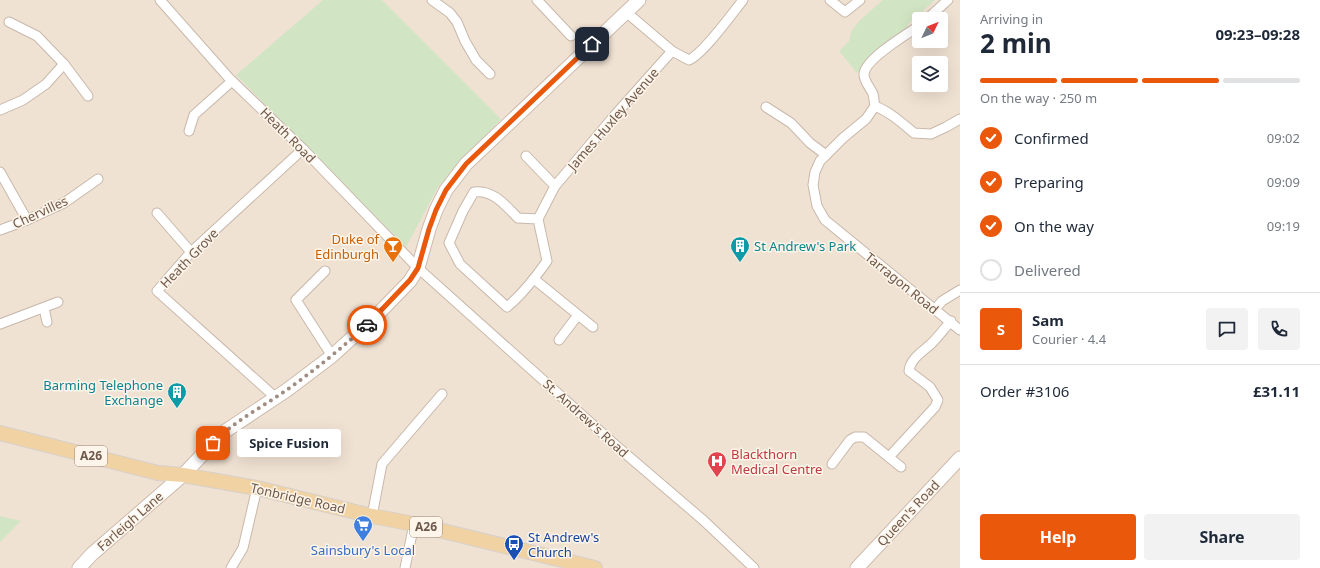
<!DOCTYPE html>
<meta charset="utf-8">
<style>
body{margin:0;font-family:"Noto Sans",sans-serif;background:#f2f2f3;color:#1f2937;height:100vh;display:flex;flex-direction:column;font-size:15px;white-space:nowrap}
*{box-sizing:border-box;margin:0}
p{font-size:13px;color:#747a83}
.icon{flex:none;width:22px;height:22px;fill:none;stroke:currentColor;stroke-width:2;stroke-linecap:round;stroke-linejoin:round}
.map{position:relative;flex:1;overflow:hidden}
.details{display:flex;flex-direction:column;background:#fff;width:360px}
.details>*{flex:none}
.needle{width:26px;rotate:47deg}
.buttons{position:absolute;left:912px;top:12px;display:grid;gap:8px}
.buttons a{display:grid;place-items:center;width:36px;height:36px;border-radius:4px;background:#fff;box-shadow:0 4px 16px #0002;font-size:20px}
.pin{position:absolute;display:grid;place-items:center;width:34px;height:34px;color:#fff;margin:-17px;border-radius:8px;box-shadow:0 2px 6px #0006}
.courier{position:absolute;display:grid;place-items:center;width:40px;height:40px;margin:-20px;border:3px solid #ea580c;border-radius:50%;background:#fff;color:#222;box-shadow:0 1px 5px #0007}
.bubble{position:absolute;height:28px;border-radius:4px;background:#fff;box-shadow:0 4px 16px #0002;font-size:13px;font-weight:700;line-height:28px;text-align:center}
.summary em{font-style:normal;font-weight:700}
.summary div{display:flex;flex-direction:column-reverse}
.summary{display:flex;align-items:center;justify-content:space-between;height:68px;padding:0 20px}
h1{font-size:26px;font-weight:700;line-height:30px}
.bar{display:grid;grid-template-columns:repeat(4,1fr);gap:6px 4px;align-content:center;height:48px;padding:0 20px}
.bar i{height:5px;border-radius:3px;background:#e0e1e3}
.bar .on{background:#ea580c}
.bar p{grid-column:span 4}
.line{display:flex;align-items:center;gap:10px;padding:0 20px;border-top:1px solid #e0e1e3}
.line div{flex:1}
.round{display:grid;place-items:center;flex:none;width:42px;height:42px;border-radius:4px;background:#f2f2f3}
ol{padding:0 20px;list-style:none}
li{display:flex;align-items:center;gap:12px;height:44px}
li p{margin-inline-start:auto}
li .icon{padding:4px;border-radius:50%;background:#ea580c;color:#fff;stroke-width:4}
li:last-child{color:#747a83}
li i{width:22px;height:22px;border:2px solid #e0e1e3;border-radius:50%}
.primary-button{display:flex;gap:8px;margin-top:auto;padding:8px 20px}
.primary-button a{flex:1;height:46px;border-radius:4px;background:#ea580c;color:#fff;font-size:16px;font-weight:700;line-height:46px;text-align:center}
.primary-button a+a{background:#f2f2f3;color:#1f2937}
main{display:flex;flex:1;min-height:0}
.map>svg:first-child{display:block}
</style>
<main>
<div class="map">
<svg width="960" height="568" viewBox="0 0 960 568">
<rect width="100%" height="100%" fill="#f9f0e3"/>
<!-- residential -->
<path fill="#f0e2d3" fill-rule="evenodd" d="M0,0H960V568H0ZM919,19H941V41H919ZM919,63H941V85H919Z"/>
<!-- green -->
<g fill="#d1e5c4">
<polygon points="323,0 382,0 501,119 438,187 406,247 236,75"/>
<polygon points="883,0 935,0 908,24 907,29 899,34 857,73 839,51 849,41 851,32 860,20"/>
<polygon points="0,516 21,521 0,542"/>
</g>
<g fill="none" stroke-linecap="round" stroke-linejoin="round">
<!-- street casing -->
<g stroke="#c8b8ab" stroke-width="11">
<g id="street">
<polyline points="160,0 229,78 303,149 418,268 620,449 703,520 754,568"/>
<polyline points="432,0 450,13 457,22 465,41 476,60 490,74"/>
<polyline points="537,0 571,36"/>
<polyline points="830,0 845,12 860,0"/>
<path d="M626,12L672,51L689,60C704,53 731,15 743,0"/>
<polyline points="927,19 948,0"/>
<polyline points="9,22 37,36 64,64 88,96"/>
<path d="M919,26C907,34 865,59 864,74C864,82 870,87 873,94C874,98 874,102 875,106L866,119L843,138L820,161L815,172L813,185L817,206L825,220L960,330"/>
<path d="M875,106C890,112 902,123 914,133L931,134L946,127L960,119"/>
<polyline points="766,107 791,123 810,143 826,155"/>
<polyline points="0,110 23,100 46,84 64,64"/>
<polyline points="189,131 194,115 232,81"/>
<polyline points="526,156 555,186"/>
<polyline points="0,172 27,220"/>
<polyline points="157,213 191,252"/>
<path d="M538,219L518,218C506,206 493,189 474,192L463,211L449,243L460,264L507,307C523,294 535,278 547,261L538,219L555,186L615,115L672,51"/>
<polyline points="0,230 27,220 64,203 98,179"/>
<polyline points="325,271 296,300 332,356"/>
<polyline points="534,279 593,327"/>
<polyline points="44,308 47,322"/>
<polyline points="935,309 942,301 960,290"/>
<polyline points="0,324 58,302"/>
<polyline points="559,340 578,315"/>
<polyline points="275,397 157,291 191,252 303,149"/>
<path d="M889,457L935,407L938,400L930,387L909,371C910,359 923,351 931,344C938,337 944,329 951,321"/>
<polyline points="832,464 850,440 855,437 864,437 901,467"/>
<polyline points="372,516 382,464 442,394"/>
<polyline points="231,568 243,548 257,488"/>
<polyline points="405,568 414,524"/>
</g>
</g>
<!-- secondary casing -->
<g stroke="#cdbaac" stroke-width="15">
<g id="secondary">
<polyline points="79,568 92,554 183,475 224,432 287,390 332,356 376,316 410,281 418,268 429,229 436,210 446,190 466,164 639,0"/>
<polyline points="857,568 960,458"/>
</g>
</g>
<!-- primary casing -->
<g stroke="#d6d0cd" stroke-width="16">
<polyline id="primary" points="0,433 158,473 183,475 257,488 372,516 414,524 595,568"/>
</g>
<!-- street -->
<use href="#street" stroke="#fff" stroke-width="9"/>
<!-- secondary -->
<use href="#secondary" stroke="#fff" stroke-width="13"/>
<!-- primary -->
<use href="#primary" stroke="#f1d3a3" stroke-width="14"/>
</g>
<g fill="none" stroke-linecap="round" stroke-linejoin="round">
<!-- done -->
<path stroke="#9f8d81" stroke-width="4" stroke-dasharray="0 7.2" d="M213,443C235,420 263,407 288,389C316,369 342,348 367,325"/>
<!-- route -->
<polyline stroke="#ea580c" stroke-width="5" points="367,325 410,280 418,268 429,229 436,210 446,190 466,164 592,44"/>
</g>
<!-- icons -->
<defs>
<g id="bar-pin" transform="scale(1)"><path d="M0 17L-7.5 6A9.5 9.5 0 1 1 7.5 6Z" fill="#e8710a" stroke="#fdf5e9"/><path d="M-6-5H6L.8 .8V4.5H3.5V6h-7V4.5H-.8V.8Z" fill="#fff"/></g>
<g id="building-pin" transform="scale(1)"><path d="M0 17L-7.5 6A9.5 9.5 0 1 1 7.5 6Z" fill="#0f9aa8" stroke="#fdf5e9"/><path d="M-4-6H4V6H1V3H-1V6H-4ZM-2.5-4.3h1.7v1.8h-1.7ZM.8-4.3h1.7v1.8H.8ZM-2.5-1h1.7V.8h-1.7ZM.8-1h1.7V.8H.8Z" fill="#fff"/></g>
<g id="hospital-pin" transform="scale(1)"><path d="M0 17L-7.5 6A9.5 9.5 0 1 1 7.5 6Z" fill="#e0444e" stroke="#fdf5e9"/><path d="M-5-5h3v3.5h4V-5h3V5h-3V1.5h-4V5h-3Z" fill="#fff"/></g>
<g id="supermarket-pin" transform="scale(1)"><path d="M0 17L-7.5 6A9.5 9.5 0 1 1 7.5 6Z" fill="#3f7fe0" stroke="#fdf5e9"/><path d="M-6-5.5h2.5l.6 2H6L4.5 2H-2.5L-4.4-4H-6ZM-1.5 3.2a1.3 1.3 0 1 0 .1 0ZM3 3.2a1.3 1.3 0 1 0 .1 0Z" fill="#fff"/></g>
<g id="bus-pin" transform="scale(1)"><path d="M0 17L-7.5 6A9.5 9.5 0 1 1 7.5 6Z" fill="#1a4fb4" stroke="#fdf5e9"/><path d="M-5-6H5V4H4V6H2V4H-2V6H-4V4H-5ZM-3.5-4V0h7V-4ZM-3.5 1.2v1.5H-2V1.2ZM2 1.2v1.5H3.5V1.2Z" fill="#fff"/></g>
</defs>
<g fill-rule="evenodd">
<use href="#bar-pin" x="393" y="246"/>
<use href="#building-pin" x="740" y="246"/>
<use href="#building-pin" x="177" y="392"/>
<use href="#hospital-pin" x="717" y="461"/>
<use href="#supermarket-pin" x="363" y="525"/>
<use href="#bus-pin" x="514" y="544"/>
</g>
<g text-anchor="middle" stroke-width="3" stroke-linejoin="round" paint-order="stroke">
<!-- shield labels -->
<g fill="#fdf5e9" stroke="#99877b" stroke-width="1">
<rect x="75" y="446" width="32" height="20" rx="3"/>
<rect x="410" y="517" width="32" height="20" rx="3"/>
</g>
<g font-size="12" font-weight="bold" fill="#6e584c">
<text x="91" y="460">A26</text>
<text x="426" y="531">A26</text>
</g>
<!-- street labels -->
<g font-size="13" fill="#6e584c" stroke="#fdf5e9">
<text transform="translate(613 119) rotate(-49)" y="5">James Huxley Avenue</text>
<text transform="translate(288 135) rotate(45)" y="5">Heath Road</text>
<text transform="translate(40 212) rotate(-25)" y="5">Chervilles</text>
<text transform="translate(189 258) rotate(-46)" y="5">Heath Grove</text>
<text transform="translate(902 283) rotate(39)" y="5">Tarragon Road</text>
<text transform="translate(586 418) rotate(42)" y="5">St. Andrew's Road</text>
<text transform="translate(298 498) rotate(13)" y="5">Tonbridge Road</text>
<text transform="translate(908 513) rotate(-47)" y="5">Queen's Road</text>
<text transform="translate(130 521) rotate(-41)" y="5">Farleigh Lane</text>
</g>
<!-- food labels -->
<g font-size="13" fill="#c56008" stroke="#fdf5e9" text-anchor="end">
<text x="379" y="244">Duke of<tspan x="379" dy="15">Edinburgh</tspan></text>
</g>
<!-- culture labels -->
<g font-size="13" fill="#0d838f" stroke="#fdf5e9" text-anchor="start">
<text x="754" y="251">St Andrew's Park</text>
<text x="163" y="390" text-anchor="end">Barming Telephone<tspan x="163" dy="15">Exchange</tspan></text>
</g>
<!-- health labels -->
<g font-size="13" fill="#be3a42" stroke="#fdf5e9" text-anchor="start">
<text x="731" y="459">Blackthorn<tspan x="731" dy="15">Medical Centre</tspan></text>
</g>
<!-- transit labels -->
<g font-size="13" fill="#164399" stroke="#fdf5e9" text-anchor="start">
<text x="528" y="542">St Andrew's<tspan x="528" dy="15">Church</tspan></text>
</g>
<!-- shop labels -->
<g font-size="13" fill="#366cbe" stroke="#fdf5e9">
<text x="363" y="555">Sainsbury's Local</text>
</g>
</g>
</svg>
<div class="buttons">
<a><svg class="needle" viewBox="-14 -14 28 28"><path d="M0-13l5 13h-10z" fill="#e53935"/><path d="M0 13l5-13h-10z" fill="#747a83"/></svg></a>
<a><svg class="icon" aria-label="layers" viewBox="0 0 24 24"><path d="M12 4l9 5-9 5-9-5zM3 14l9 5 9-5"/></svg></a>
</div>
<div class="pin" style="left:213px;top:443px;background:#ea580c"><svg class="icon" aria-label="bag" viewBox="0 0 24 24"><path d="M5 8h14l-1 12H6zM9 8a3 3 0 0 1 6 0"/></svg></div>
<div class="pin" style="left:592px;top:44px;background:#1f2937"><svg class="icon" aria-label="home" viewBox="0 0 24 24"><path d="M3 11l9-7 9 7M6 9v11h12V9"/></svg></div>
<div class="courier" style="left:367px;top:325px"><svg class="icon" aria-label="car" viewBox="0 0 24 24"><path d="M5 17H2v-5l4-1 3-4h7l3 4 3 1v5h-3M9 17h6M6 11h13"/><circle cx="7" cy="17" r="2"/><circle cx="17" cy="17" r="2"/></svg></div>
<div class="bubble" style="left:237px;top:429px;width:104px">Spice Fusion</div>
</div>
<section class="details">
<div class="summary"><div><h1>2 min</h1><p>Arriving in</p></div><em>09:23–09:28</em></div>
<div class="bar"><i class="on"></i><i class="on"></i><i class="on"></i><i></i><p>On the way · 250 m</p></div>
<ol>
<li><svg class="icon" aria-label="check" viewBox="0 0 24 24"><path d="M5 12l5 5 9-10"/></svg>Confirmed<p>09:02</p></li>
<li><svg class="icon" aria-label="check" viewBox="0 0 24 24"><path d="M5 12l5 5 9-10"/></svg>Preparing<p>09:09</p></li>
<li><svg class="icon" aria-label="check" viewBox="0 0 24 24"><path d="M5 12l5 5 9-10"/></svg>On the way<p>09:19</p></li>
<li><i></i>Delivered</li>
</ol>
<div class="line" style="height:72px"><b class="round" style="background:#ea580c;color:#fff">S</b><div><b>Sam</b><p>Courier · 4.4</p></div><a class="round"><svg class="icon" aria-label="chat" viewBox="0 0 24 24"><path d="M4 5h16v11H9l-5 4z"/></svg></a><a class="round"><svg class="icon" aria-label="phone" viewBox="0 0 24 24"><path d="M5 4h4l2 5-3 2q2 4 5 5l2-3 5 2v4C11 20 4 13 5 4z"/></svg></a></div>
<div class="line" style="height:52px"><div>Order #3106</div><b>£31.11</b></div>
<div class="primary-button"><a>Help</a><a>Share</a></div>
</section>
</main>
